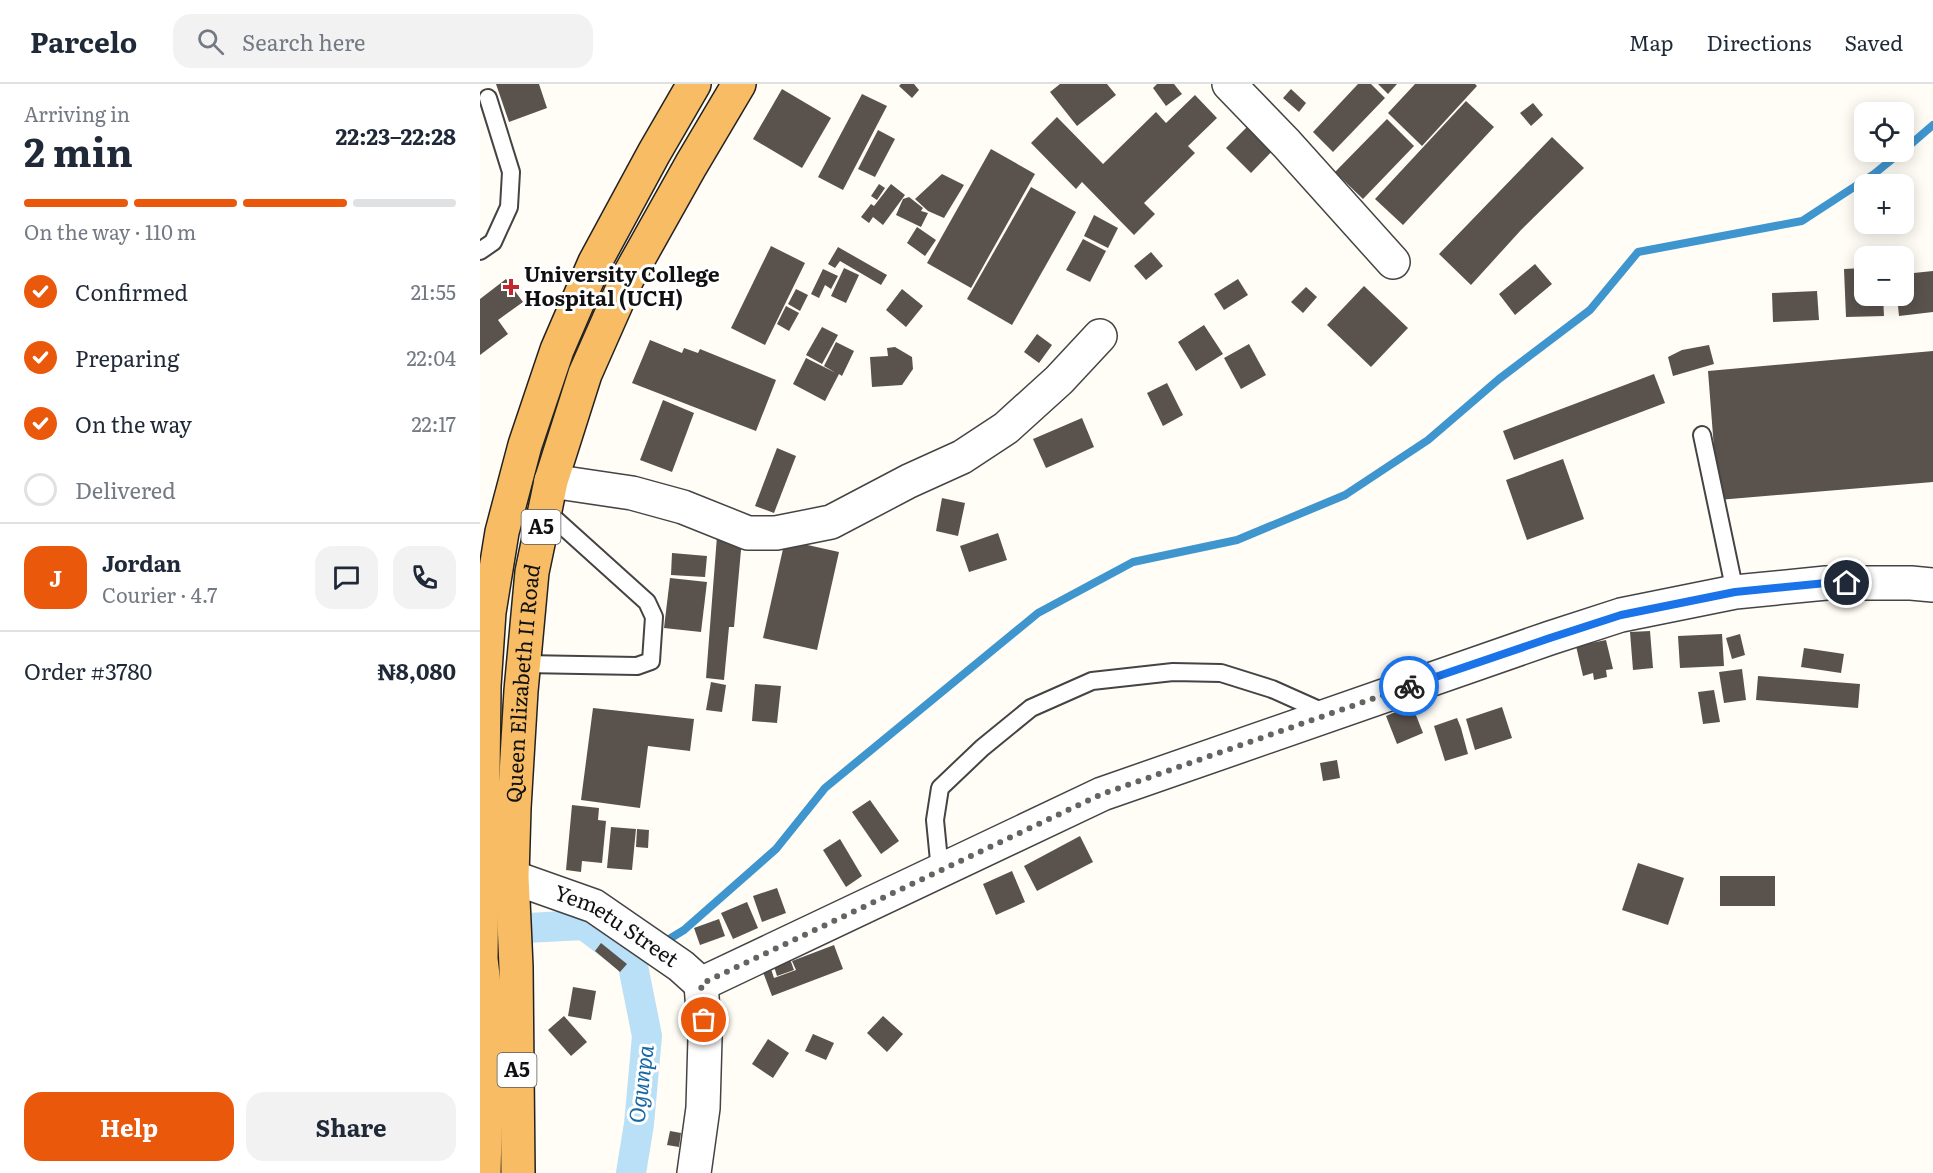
<!DOCTYPE html>
<meta charset="utf-8">
<style>
body{margin:0;font-family:Literata,serif;background:#f2f2f3;color:#1f2937;height:100vh;display:flex;flex-direction:column;font-size:22px;white-space:nowrap}
*{box-sizing:border-box;margin:0}
p{font-size:20px;color:#747a83}
.icon{flex:none;width:33px;height:33px;fill:none;stroke:currentColor;stroke-width:2;stroke-linecap:round;stroke-linejoin:round}
.map{position:relative;flex:1;overflow:hidden}
.drawer{display:flex;flex-direction:column;background:#fff;width:480px}
.drawer>*{flex:none}
.buttons{position:absolute;left:1374px;top:18px;display:grid;gap:12px}
.buttons a{display:grid;place-items:center;width:60px;height:60px;border-radius:12px;background:#fff;box-shadow:0 3px 15px #0003;font-size:30px}
.pin{position:absolute;display:grid;place-items:center;width:51px;height:51px;color:#fff;margin:-26px;border:3px solid #fff;border-radius:50%;box-shadow:0 2px 6px #0007}
.courier{position:absolute;display:grid;place-items:center;width:60px;height:60px;margin:-30px;border:4px solid #1a73e8;border-radius:50%;background:#fff;color:#222;box-shadow:0 2px 8px #0007}
.overview em{font-style:normal;font-weight:700}
.overview div{display:flex;flex-direction:column-reverse}
.overview{display:flex;align-items:center;justify-content:space-between;height:102px;padding:0 24px}
h1{font-size:39px;font-weight:700;line-height:45px}
.bar{display:grid;grid-template-columns:repeat(4,1fr);gap:9px 6px;align-content:center;height:72px;padding:0 24px}
.bar i{height:8px;border-radius:4px;background:#e0e1e3}
.bar .current{background:#ea580c}
.bar p{grid-column:span 4}
.line{display:flex;align-items:center;gap:15px;padding:0 24px;border-top:2px solid #e0e1e3}
.line div{flex:1}
.round{display:grid;place-items:center;flex:none;width:63px;height:63px;border-radius:18px;background:#f2f2f3}
ol{padding:0 24px;list-style:none}
li{display:flex;align-items:center;gap:18px;height:66px}
li p{margin-inline-start:auto}
li .icon{padding:6px;border-radius:50%;background:#ea580c;color:#fff;stroke-width:4}
li:last-child{color:#747a83}
li i{width:33px;height:33px;border:3px solid #e0e1e3;border-radius:50%}
.primary-button{display:flex;gap:12px;margin-top:auto;padding:12px 24px}
.primary-button a{flex:1;height:69px;border-radius:18px;background:#ea580c;color:#fff;font-size:24px;font-weight:700;line-height:69px;text-align:center}
.primary-button a+a{background:#f2f2f3;color:#1f2937}
header{display:flex;align-items:center;gap:36px;box-sizing:border-box;height:84px;padding:0 30px;background:#fff;border-bottom:2px solid #e0e1e3}
header strong{font-size:28px}
nav{display:flex;gap:33px;margin-inline-start:auto;font-size:21px}
.search{width:420px;height:54px;background:#f2f2f3;display:flex;align-items:center;gap:15px;box-sizing:border-box;padding:0 21px;border-radius:18px;color:#747a83;font-size:22px}
main{display:flex;flex:1;min-height:0}
.map>svg:first-child{display:block}
</style>
<header>
<strong>Parcelo</strong>
<div class="search"><svg class="icon" aria-label="search" viewBox="0 0 24 24"><circle cx="10" cy="10" r="6"/><path d="M15 15l6 6"/></svg>Search here</div>
<nav><a>Map</a><a>Directions</a><a>Saved</a></nav>
</header>
<main>
<section class="drawer">
<div class="overview"><div><h1>2 min</h1><p>Arriving in</p></div><em>22:23–22:28</em></div>
<div class="bar"><i class="current"></i><i class="current"></i><i class="current"></i><i></i><p>On the way · 110 m</p></div>
<ol>
<li><svg class="icon" aria-label="check" viewBox="0 0 24 24"><path d="M5 12l5 5 9-10"/></svg>Confirmed<p>21:55</p></li>
<li><svg class="icon" aria-label="check" viewBox="0 0 24 24"><path d="M5 12l5 5 9-10"/></svg>Preparing<p>22:04</p></li>
<li><svg class="icon" aria-label="check" viewBox="0 0 24 24"><path d="M5 12l5 5 9-10"/></svg>On the way<p>22:17</p></li>
<li><i></i>Delivered</li>
</ol>
<div class="line" style="height:108px"><b class="round" style="background:#ea580c;color:#fff">J</b><div><b>Jordan</b><p>Courier · 4.7</p></div><a class="round"><svg class="icon" aria-label="chat" viewBox="0 0 24 24"><path d="M4 5h16v11H9l-5 4z"/></svg></a><a class="round"><svg class="icon" aria-label="phone" viewBox="0 0 24 24"><path d="M5 4h4l2 5-3 2q2 4 5 5l2-3 5 2v4C11 20 4 13 5 4z"/></svg></a></div>
<div class="line" style="height:78px"><div>Order #3780</div><b>₦8,080</b></div>
<div class="primary-button"><a>Help</a><a>Share</a></div>
</section>
<div class="map">
<svg width="1453" height="1089" viewBox="0 0 1453 1089">
<rect width="100%" height="100%" fill="#fffdf5"/>
<g fill="none" stroke-linecap="round" stroke-linejoin="round">
<!-- stream -->
<g stroke="#3f96cf" stroke-width="8">
<polyline points="1424,66 1453,41"/>
<polyline points="181,860 204,846 296,765 345,704 558,529 653,478 757,456 865,411 948,356 1019,295 1110,226 1158,168 1322,137 1394,90 1421,68"/>
<polyline points="152,877 168,868"/>
</g>
<!-- canal -->
<polyline stroke="#b9e0f7" stroke-width="30" points="10,846 104,841 152,877 167,952 159,1040 151,1089"/>
</g>
<!-- building -->
<g fill="#5a524d">
<polygon points="16,0 59,0 67,24 29,38"/>
<polygon points="421,0 434,0 439,6 432,14 419,2"/>
<polygon points="580,0 627,0 636,11 597,42 570,8"/>
<polygon points="677,0 694,0 702,10 686,22 673,4"/>
<polygon points="878,0 891,0 905,14 853,68 833,48"/>
<polygon points="898,0 917,0 908,10"/>
<polygon points="935,0 995,0 997,2 942,62 908,29"/>
<polygon points="302,5 351,34 322,84 273,55"/>
<polygon points="811,5 826,19 819,28 803,14"/>
<polygon points="382,10 407,22 363,106 338,93"/>
<polygon points="715,11 737,34 708,62 715,69 664,119 675,130 654,151 602,98 596,105 551,59 577,33 623,80 676,28 686,39"/>
<polygon points="986,17 1014,43 923,141 895,115"/>
<polygon points="1053,19 1063,31 1051,42 1040,29"/>
<polygon points="907,35 934,62 883,115 855,88"/>
<polygon points="770,40 795,64 771,89 746,64"/>
<polygon points="398,46 415,55 395,93 378,85"/>
<polygon points="1072,53 1104,84 1041,146 991,201 959,170"/>
<polygon points="511,65 555,90 491,204 447,179"/>
<polygon points="462,90 484,101 464,134 448,127 435,115"/>
<polygon points="399,100 405,104 397,116 391,112"/>
<polygon points="411,100 425,111 403,141 393,133 389,139 381,133 391,120 394,122"/>
<polygon points="551,103 596,128 532,241 487,215"/>
<polygon points="429,113 443,124 441,127 448,129 441,143 416,131 423,115"/>
<polygon points="614,131 638,144 628,164 604,152"/>
<polygon points="437,143 456,156 445,172 427,159"/>
<polygon points="603,155 626,167 610,198 586,186"/>
<polygon points="291,162 325,179 285,261 251,244"/>
<polygon points="358,163 407,191 401,201 360,177 355,184 348,180"/>
<polygon points="671,168 683,182 666,196 654,182"/>
<polygon points="1055,180 1072,200 1035,231 1019,210"/>
<polygon points="364,184 379,191 366,219 351,212"/>
<polygon points="1384,184 1384,212 1403,212 1404,232 1366,233 1364,185"/>
<polygon points="343,185 358,192 351,205 345,201 339,214 331,210"/>
<polygon points="1453,187 1453,228 1419,232 1417,212 1424,212 1424,190"/>
<polygon points="26,195 43,218 18,236 28,250 0,271 0,215"/>
<polygon points="758,195 768,211 744,226 734,210"/>
<polygon points="884,202 928,244 891,283 847,241"/>
<polygon points="826,203 837,213 823,229 811,218"/>
<polygon points="316,205 328,211 320,227 308,220"/>
<polygon points="422,205 443,222 426,243 406,226"/>
<polygon points="1337,207 1339,236 1293,238 1292,209"/>
<polygon points="306,222 319,229 309,247 297,240"/>
<polygon points="724,241 743,270 716,287 698,258"/>
<polygon points="342,243 358,251 342,280 326,271"/>
<polygon points="557,250 572,261 559,279 544,268"/>
<polygon points="170,256 202,269 204,264 218,269 220,265 296,296 276,347 152,299"/>
<polygon points="356,258 374,267 362,292 359,290 345,317 313,300 326,274 356,289 344,282"/>
<polygon points="769,260 786,291 761,305 744,274"/>
<polygon points="1229,261 1234,280 1193,292 1188,273 1202,266"/>
<polygon points="415,263 432,273 433,285 422,301 392,303 390,273 408,272 407,264"/>
<polygon points="1453,267 1453,398 1238,416 1228,287"/>
<polygon points="1174,290 1185,319 1034,376 1023,347"/>
<polygon points="687,299 703,331 683,342 667,309"/>
<polygon points="183,316 214,329 192,388 160,376"/>
<polygon points="602,334 614,363 566,384 553,355"/>
<polygon points="297,364 316,372 294,429 275,422"/>
<polygon points="1083,375 1104,435 1047,456 1026,396"/>
<polygon points="462,414 485,419 478,452 456,447"/>
<polygon points="518,449 527,476 489,488 480,462"/>
<polygon points="237,452 262,455 254,543 249,543 244,596 226,594"/>
<polygon points="305,456 359,468 337,566 283,554"/>
<polygon points="192,469 227,472 225,493 191,491"/>
<polygon points="190,494 227,498 221,548 184,544"/>
<polygon points="1170,547 1173,584 1153,586 1150,548"/>
<polygon points="1242,550 1244,582 1200,584 1198,552"/>
<polygon points="1260,550 1265,571 1252,575 1246,554"/>
<polygon points="1126,556 1133,585 1126,586 1127,593 1114,596 1113,589 1103,592 1096,562"/>
<polygon points="1324,564 1364,570 1361,589 1321,583"/>
<polygon points="1262,585 1266,616 1244,619 1239,588"/>
<polygon points="1278,592 1380,600 1378,624 1276,616"/>
<polygon points="231,598 246,601 242,628 226,626"/>
<polygon points="275,600 301,602 297,639 272,637"/>
<polygon points="1234,606 1240,638 1223,640 1218,608"/>
<polygon points="932,621 943,649 917,660 906,632"/>
<polygon points="1022,623 1032,654 995,666 986,635"/>
<polygon points="113,624 214,635 210,667 168,662 160,724 101,716"/>
<polygon points="977,634 981,644 988,670 965,677 954,642"/>
<polygon points="857,676 860,694 843,697 840,679"/>
<polygon points="390,716 419,757 401,770 372,728"/>
<polygon points="92,721 119,724 118,736 126,737 122,779 102,777 101,788 86,786"/>
<polygon points="131,743 156,745 152,786 127,784"/>
<polygon points="157,745 169,746 168,764 156,763"/>
<polygon points="600,752 613,778 557,807 544,782"/>
<polygon points="360,755 382,792 366,803 343,766"/>
<polygon points="1158,779 1204,794 1188,841 1142,826"/>
<polygon points="532,787 545,818 516,831 503,800"/>
<rect x="1240" y="792" width="55" height="30"/>
<polygon points="297,804 306,829 282,838 273,812"/>
<polygon points="267,818 278,844 253,855 241,829"/>
<polygon points="239,835 245,852 220,861 214,844"/>
<polygon points="121,859 147,880 140,888 115,867"/>
<polygon points="354,861 363,885 292,912 283,888 291,885 294,894 316,886 312,877"/>
<polygon points="307,867 314,886 297,892 291,873"/>
<polygon points="93,903 116,907 111,936 88,932"/>
<polygon points="84,932 107,958 91,972 68,946"/>
<polygon points="403,932 423,950 407,968 387,949"/>
<polygon points="333,950 354,959 346,976 325,967"/>
<polygon points="288,955 309,969 293,994 272,980"/>
<polygon points="190,1047 201,1049 199,1063 187,1061"/>
</g>
<g fill="none" stroke-linecap="round" stroke-linejoin="round">
<!-- service casing -->
<g stroke="#444" stroke-width="20">
<g id="service">
<polyline points="0,167 13,158 29,123 31,88 8,14"/>
<polyline points="1222,351 1255,508"/>
<polyline points="44,580 157,582 171,577 174,533 167,518 65,426"/>
<polyline points="460,787 455,736 460,704 502,664 551,624 612,597 693,588 741,589 792,605 848,630"/>
</g>
</g>
<!-- minor casing -->
<g stroke="#444" stroke-width="36">
<g id="minor">
<polyline points="749,0 806,59 913,178"/>
<polyline points="71,397 152,409 203,423 268,449 296,449 351,438 429,397 482,373 526,344 579,296 620,252"/>
<path id="s1" d="M32,793L114,822L201,882L221,900L622,710L1070,554L1141,531L1255,508L1346,499H1431L1453,501"/>
<polyline points="214,1089 223,1024 225,954 221,900"/>
</g>
</g>
<!-- trunk casing -->
<g stroke="#222" stroke-width="36">
<g id="trunk">
<polyline points="4,1089 8,934 1,875 4,602 9,528 22,448 45,361 77,266 115,178 174,69 214,0"/>
<path id="s2" d="M38,1089L36,883L32,793L34,724L41,607L52,488L65,426L71,397L105,290L147,195L211,81L259,0"/>
</g>
</g>
<!-- service -->
<use href="#service" stroke="#fff" stroke-width="16"/>
<!-- minor -->
<use href="#minor" stroke="#fff" stroke-width="33"/>
<!-- trunk -->
<use href="#trunk" stroke="#f7bc64" stroke-width="33"/>
</g>
<g fill="none" stroke-linecap="round" stroke-linejoin="round">
<!-- done -->
<polyline stroke="#646461" stroke-width="6" stroke-dasharray="0 10.8" points="224,936 221,900 622,710 929,602"/>
<!-- route -->
<polyline stroke="#1a73e8" stroke-width="8" points="929,602 1070,554 1141,531 1255,508 1346,499 1367,499"/>
</g>
<!-- markers -->
<path fill="#c4262e" stroke="#fff" stroke-width="2" d="M28 194h6v6h6v6h-6v6h-6v-6h-6v-6h6z"/>
<g text-anchor="middle" stroke-width="6" stroke-linejoin="round" paint-order="stroke">
<!-- shield labels -->
<g fill="#fff" stroke="#585858" stroke-width="1.5">
<rect x="41.5" y="426" width="39" height="34" rx="4.5"/>
<rect x="17.5" y="969" width="39" height="34" rx="4.5"/>
</g>
<g font-size="20" font-weight="bold" fill="#111">
<text x="61" y="450">A5</text>
<text x="37" y="993">A5</text>
</g>
<!-- poi labels -->
<g font-size="21" font-weight="bold" fill="#111" stroke="#fff" text-anchor="start">
<text x="44" y="198">University College<tspan x="44" dy="24">Hospital (UCH)</tspan></text>
</g>
<!-- street labels -->
<g font-size="21" fill="#111" stroke="#fff">
<text dy="7" stroke="none"><textPath href="#s2" startOffset="490">Queen Elizabeth II Road</textPath></text>
<text dy="7" stroke="none"><textPath href="#s1" startOffset="116">Yemetu Street</textPath></text>
</g>
<!-- water labels -->
<g font-size="22" font-style="italic" fill="#1768a6" stroke="#fff">
<text transform="translate(161 1000) rotate(-83)" y="8">Ogunpa</text>
</g>
</g>
</svg>
<div class="buttons">
<a><svg class="icon" aria-label="locate" viewBox="0 0 24 24"><circle cx="12" cy="12" r="6"/><path d="M12 2v4M12 18v4M2 12h4M18 12h4"/></svg></a>
<a>+</a>
<a>−</a>
</div>
<div class="pin" style="left:224px;top:936px;background:#ea580c"><svg class="icon" aria-label="bag" viewBox="0 0 24 24"><path d="M5 8h14l-1 12H6zM9 8a3 3 0 0 1 6 0"/></svg></div>
<div class="pin" style="left:1367px;top:499px;background:#1f2937"><svg class="icon" aria-label="home" viewBox="0 0 24 24"><path d="M3 11l9-7 9 7M6 9v11h12V9"/></svg></div>
<div class="courier" style="left:929px;top:602px"><svg class="icon" aria-label="bike" viewBox="0 0 24 24"><circle cx="6" cy="16" r="4"/><circle cx="18" cy="16" r="4"/><path d="M6 16l4-8h5l3 8M10 8l3 8H6M13 5h3"/></svg></div>
</div>
</main>
